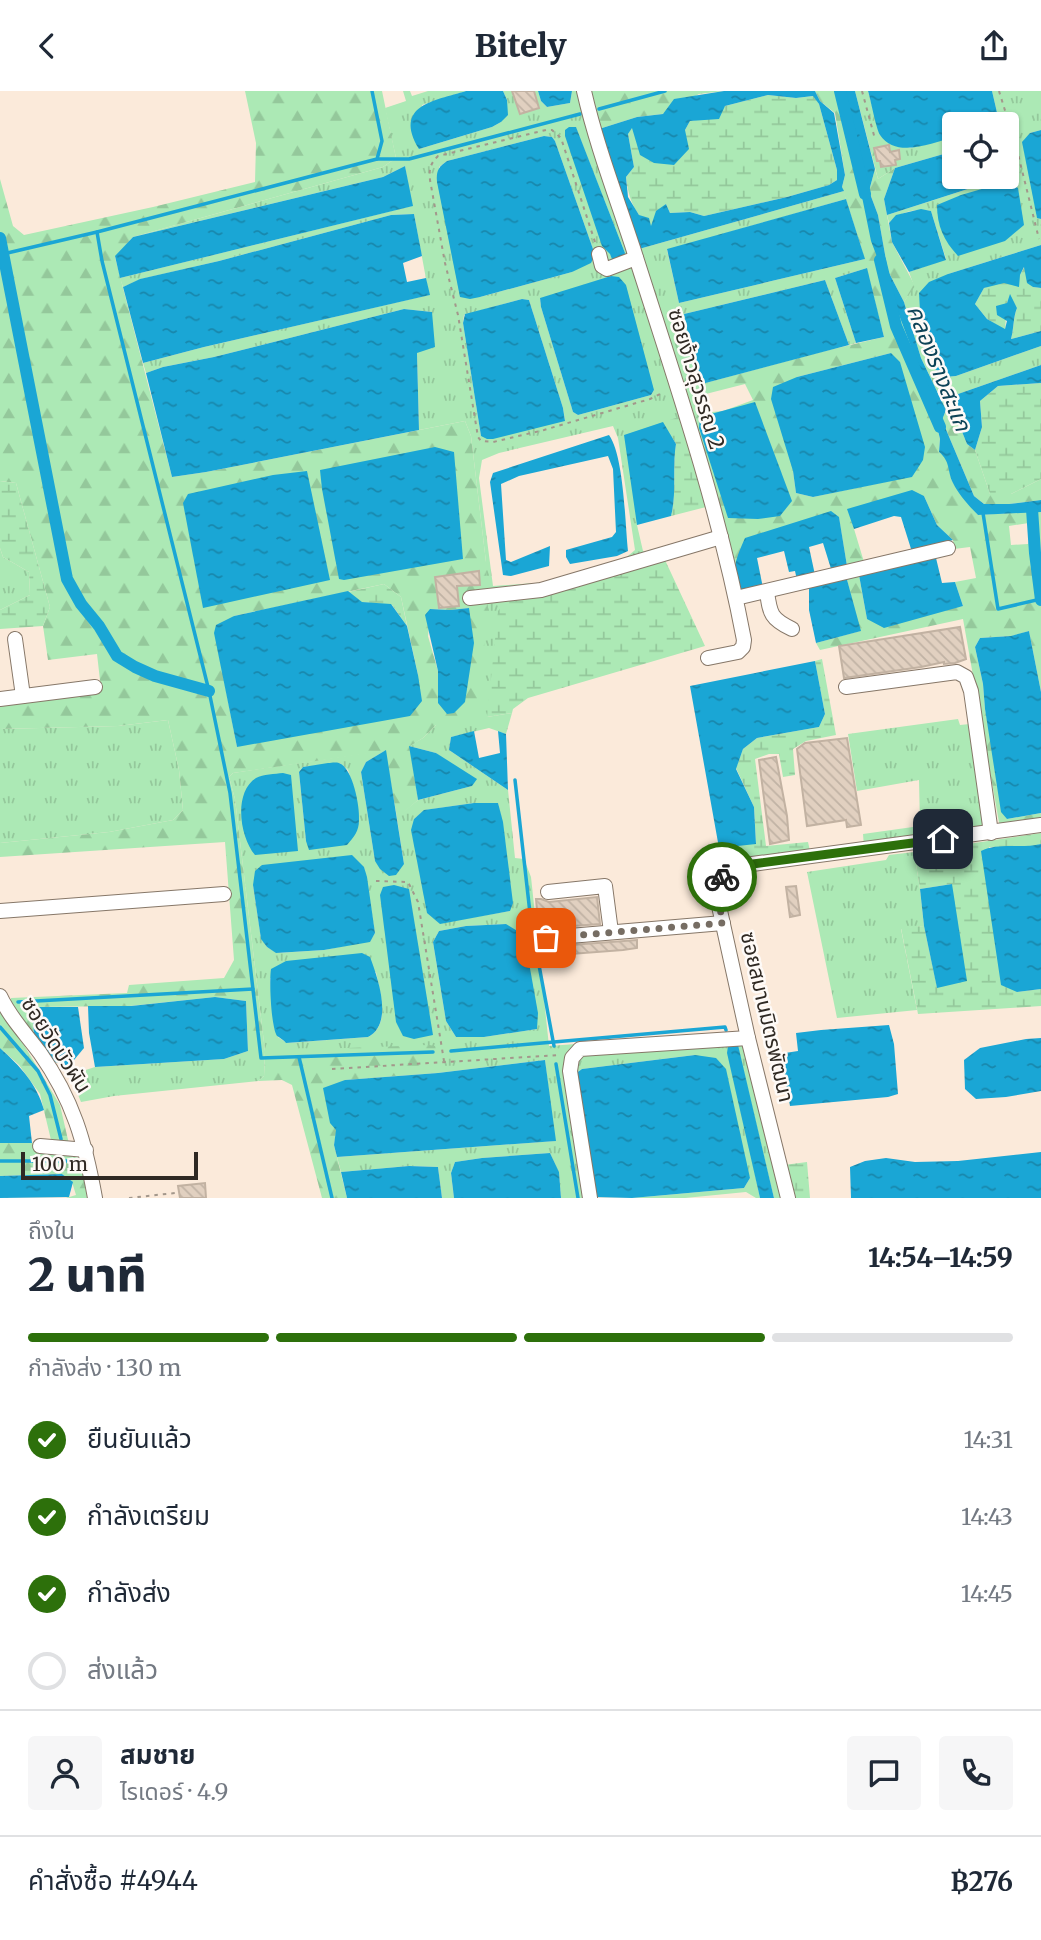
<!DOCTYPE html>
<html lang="th">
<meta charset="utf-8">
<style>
body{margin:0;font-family:Merriweather,"Noto Sans Thai",serif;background:#f6f6f7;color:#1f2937;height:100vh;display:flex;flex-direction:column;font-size:26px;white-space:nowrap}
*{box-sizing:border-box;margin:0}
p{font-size:23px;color:#747a83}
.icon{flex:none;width:38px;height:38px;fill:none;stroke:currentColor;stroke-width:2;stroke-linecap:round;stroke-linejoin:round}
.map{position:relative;height:1107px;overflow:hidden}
.sheet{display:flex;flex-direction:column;background:#fff;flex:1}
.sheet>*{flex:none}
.controls{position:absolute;left:942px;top:21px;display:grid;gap:14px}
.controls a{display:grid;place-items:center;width:77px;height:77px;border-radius:7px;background:#fff;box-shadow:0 2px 5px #0004;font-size:35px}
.scale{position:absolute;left:21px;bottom:18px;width:177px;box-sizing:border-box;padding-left:7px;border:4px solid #2f2923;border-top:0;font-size:19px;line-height:24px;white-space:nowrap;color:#2f2923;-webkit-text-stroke:5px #fefaf7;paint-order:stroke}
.pin{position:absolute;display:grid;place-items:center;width:60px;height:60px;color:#fff;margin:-30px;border-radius:14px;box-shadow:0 4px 10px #0006}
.courier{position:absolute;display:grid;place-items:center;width:70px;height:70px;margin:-35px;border:5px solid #2d700b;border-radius:50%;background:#fff;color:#222;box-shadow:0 2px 9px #0007}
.headline em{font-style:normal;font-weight:800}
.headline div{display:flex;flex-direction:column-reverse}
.headline{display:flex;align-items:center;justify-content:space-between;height:119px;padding:0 28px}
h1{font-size:46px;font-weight:800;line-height:52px}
.bar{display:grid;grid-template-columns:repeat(4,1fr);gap:10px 7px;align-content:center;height:84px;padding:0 28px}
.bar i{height:9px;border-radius:5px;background:#e0e1e3}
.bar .selected{background:#2d700b}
.bar p{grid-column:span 4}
.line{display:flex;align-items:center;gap:18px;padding:0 28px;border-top:2px solid #e0e1e3}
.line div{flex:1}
.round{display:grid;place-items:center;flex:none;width:74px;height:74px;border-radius:7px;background:#f6f6f7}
ol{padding:0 28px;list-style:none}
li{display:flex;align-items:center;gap:21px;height:77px}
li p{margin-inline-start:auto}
li .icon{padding:7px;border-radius:50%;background:#2d700b;color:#fff;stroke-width:4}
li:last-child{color:#747a83}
li i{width:38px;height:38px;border:4px solid #e0e1e3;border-radius:50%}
header{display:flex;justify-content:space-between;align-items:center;height:91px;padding:0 28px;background:#fff;font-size:32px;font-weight:800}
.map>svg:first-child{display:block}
</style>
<header><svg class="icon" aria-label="back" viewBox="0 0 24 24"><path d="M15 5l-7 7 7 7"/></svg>Bitely<svg class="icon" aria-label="share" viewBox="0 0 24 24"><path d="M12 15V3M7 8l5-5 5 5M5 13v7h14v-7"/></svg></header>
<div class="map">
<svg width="1041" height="1107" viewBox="0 0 1041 1107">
<defs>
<pattern id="grass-tufts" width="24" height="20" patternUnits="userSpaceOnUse" patternTransform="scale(1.75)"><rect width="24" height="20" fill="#ace9b5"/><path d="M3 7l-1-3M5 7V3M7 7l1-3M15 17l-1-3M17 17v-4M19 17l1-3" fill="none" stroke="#94c89b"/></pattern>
<pattern id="forest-firs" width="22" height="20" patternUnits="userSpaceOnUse" patternTransform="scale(1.75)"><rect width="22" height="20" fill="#ace9b5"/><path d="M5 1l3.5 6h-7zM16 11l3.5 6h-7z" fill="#94c89b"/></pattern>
<pattern id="wetland-marsh" width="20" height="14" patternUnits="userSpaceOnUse" patternTransform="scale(1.75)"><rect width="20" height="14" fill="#ace9b5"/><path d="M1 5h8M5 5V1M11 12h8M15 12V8" fill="none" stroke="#94c89b"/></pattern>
<pattern id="water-ripples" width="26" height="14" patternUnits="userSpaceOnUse" patternTransform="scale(1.75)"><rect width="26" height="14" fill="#1aa6d5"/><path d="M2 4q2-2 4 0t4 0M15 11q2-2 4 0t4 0" fill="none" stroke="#1887ac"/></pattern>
<pattern id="building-back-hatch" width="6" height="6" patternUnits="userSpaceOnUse" patternTransform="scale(1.75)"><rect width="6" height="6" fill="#e1d0c0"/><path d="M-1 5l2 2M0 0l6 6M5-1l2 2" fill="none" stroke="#c1b3a5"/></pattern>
</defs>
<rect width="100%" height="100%" fill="#fbeada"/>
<!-- grass -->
<g fill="url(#grass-tufts)" fill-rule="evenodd">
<path d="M403,0H410L412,5L428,0H466L422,14L419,58L492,36L501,31L507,9L503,0H538L541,10L547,16L570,12L572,0H580L682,325L637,434L643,460L665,468L487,626L512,622L506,643L489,637L451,646L449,659L508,699L515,767L524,768L531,786L549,955L736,941L745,954L781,1107H774L737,954L749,1054L760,1107H756L746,1101L685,1107H632L744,1097L750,1087L695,964L582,978L575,983L594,1106L597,1107H561L559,1082L550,1062L482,1067L455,1071L451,1082L454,1107H442L438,1076L409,1075L341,1081L337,1066L555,1050L545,969L438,982V966L265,961L264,985L258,990L114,1005L81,1011L70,984L95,976L224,968L248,960H265L235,708L229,686L233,682L386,659L366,671L361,681L375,770L404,773L396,721H403L418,709L472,695L436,662L409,655L423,647L436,634L486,471L471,345L465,330L419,339L417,262L432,221L404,218L214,266L163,276L146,282L143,272L204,256L429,204L414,123L391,124L219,170L141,188L123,196L120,187L412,115L405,75L383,86L133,146L383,76L396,67L385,17L406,10ZM569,36L576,37L625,162L613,171ZM544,45L552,46L555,50L593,158L572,181L480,206H461L439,76L447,70ZM540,207L654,299L651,304L578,324L573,321L541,216ZM522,208L529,209L563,317L565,329L481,345L463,232L464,224ZM613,335L618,347L635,459L622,470L549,491L493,495L479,387L482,369L499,362ZM340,672L348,679L354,697L306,750L299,681L303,676ZM474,712H498L510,820L440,832L414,728L425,719ZM364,776L375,842L370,850L324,859L277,862L267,856L261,847L253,794ZM506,833L537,938L484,946H456L446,930L433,851L439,840L466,835ZM376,881C380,902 391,934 368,946L287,952L278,946L274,936L270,887Z"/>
<polygon points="855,0 868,0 880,44 910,57 954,46 954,60 895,77 878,88"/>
<path d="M992,0H1041V39L1030,42L1037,126L1041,128V154L948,183L945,286L956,285L1041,255V274L958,303L952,316L946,319L921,267L904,211L914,195L909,181L946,168L931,120C916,117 899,121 889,132L887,124L999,88L1015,80C1012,64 1006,50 1006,33H995L999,30Z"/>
<polygon points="844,100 846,108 667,159 679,212 865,168 867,177 835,187 856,252 849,254 825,189 684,223 698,294 683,298 639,158"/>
<polygon points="0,457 3,466 29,481 30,504 0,519"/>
<polygon points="958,628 960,634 970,633 987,737 864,756 863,743 920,735 919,689 857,700 848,643"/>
<polygon points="168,629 179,679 183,719 173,729 109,741 0,752 0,638 118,635"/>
<polygon points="914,761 920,798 924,835 901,838 917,919 837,927 807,781 886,769 889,764"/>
</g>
<!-- forest -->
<g fill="url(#forest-firs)" fill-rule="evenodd">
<path d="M245,0H382L396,67L383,76L133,146L115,166L172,386L206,381L465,330L471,345L486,471L488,512L478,626L436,634L423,647L410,655L418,709L403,722L396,721L385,660L233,682L229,686L235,708L265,960L429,954L435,955L438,966V982L345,989L334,1054L347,1107H322L292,994L282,989L258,990L264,985L265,961L248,960L246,910L215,906L130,915L32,916L34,945L11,913V907L127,902L129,894L224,887L234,869L225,751L0,766V752L109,741L173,729L183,719L179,679L168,629L118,635L0,638V615L95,603L101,598L97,563L48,569L43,535L50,516L16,392L0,390V88L13,135L24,144L153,116L255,91L256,52ZM384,493L401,506L418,584L237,656L216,548L234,525ZM469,517V518L438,612V580L428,545L431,518L450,519Z"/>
<polygon points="589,0 724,0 699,3 663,23 637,26 599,38"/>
<path d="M815,0H841L862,68L861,101L894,210L930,306L940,348L939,361L947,367L952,390L978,424L1041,420V601L1029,540L1012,545L980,547L975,556L983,593L985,618L1007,728L1041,722V729L1000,737L963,528L820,559L816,552L860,540L846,485L859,484L867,528L963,515L955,491L976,487L970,456L954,458L953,449L937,434L924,405L848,418L864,471L847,475L839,427L735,474L683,298L825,260L884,246L861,156L842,96L845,84L835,22L820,10ZM891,262L913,385L813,406L796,402L793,380L797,286ZM745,293L753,309L723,320L700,322L694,306ZM1035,431L1028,453L1011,454L1009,435Z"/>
<polygon points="895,77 884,108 892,151 915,195 904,211 888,180 878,124 869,100 875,78 878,88"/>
<polygon points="952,316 967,353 975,359 990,403 1011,403 1041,388 1041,409 1009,413 984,413 974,405 942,329 946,319"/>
<polygon points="0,918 15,939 60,1014 69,1053 51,1049 40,1003 19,974 0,957"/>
<polygon points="0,1052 32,1052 77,1063 84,1086 87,1107 66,1107 76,1104 72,1091 62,1083 0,1085"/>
</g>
<!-- wetland -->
<g fill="url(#wetland-marsh)">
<path d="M768,4L796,7L814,5L819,13L837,79V89L829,94L787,106L704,125L690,121L670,122L666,113L651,138C634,120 629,110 626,86L634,76L628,43L632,36L685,39L690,30L702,28L725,15Z"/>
<path d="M1025,175L1033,196L1041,197V240L1011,248C1014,237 1013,228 1017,217L1010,205L1007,212L1005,239L987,228L975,213L984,197L1020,184Z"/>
<polygon points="1041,292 1041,388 1011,403 990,403 975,359 982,336 980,310 998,295"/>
<path d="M682,325L706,416L671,425C677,402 672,377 676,353L663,331Z"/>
<polygon points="0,390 16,392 50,516 43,535 0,538 0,519 30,504 29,481 3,466 0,457"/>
<polygon points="707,443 665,469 705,555 528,607 513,618 512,622 487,626 498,520 507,509 663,468 643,461"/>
<polygon points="384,493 401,506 407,535 392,514 361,511 348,501"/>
<polygon points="822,568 836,644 806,650 793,658 795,684 783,686 779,663 769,663 755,668 766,755 808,751 810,760 721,773 719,757 756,752 754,716 736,677 743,658 757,647 819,636 825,623 815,570"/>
<polygon points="1041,742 1041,753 1031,756 989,756 1017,901 1041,898 1041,915 918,923 901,837 924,835 937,896 952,793 920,798 914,761"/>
<polygon points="807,1071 810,1107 791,1107 784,1074"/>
</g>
<!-- water -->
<g fill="url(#water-ripples)" fill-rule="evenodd">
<path d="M466,0H503L507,9L508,24L501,31L492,36L419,58C393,14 434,10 466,0Z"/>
<polygon points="538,0 572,0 570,12 547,16 541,10"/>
<path d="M724,0H815L820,10L834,22L845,84L842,96L844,100L639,158L599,38L637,26L663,23L674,8ZM768,4L796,7L813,5L819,13L837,79V89L829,94L787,106L704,125L690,121L670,122L666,113L656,120L651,135L649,127L639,124L628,106L626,86L634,76L628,43L632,37L640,64L654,72L674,74L689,58L685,39L690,30L719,28L725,15Z"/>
<path d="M841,0H855L875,78L869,100L878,124L888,180L904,211L921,267L946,319L942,329L974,405L984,413H1009L1041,409V421L978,424C969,415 959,404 953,392C947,380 951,371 939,361L940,348L930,306L871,150L861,101L862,68Z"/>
<path d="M868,0H992L999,30L995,33H954V46C932,52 896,68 880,44C876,37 871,10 868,0Z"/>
<polygon points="569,36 576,36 625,162 623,169 613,171 610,163 602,155 565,45 565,39"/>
<polygon points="1041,39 1041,128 1037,127 1022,51 1030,42"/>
<path d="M544,45L552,46L555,50L593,158L594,166L591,172L572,181L480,206L470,208L460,206L437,91C436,81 438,76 447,70Z"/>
<polygon points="954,60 954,86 1005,86 887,124 884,108 895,77"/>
<polygon points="405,75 413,115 120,187 115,165 133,146 383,86"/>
<path d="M1006,91L1018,97L1024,134L1005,150L958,165C944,150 937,135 937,114L961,104Z"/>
<polygon points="846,108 865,168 679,212 667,158"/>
<polygon points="921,118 931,120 946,169 909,181 892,151 889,132 896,124"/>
<polygon points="414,123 422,165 403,172 407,191 426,187 430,204 204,256 143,272 123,196 140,188 219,170 391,124"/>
<path d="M1041,154V197L1033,196L1027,192L1024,176L1020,184L1019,196L1004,192L984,197L975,213L987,228L1005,238L1007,230L997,224L996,215L1007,212L1010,203L1017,217C1013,227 1014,237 1011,248L1041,240V255L956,285L945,286L934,277L920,220L919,202L929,191L948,183Z"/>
<polygon points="867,177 884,246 856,252 835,187"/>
<polygon points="611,185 619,186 626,194 654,299 651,304 578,324 573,321 541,216 540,207"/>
<polygon points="825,189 849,254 698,294 684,223"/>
<polygon points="522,208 529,209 563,317 565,330 493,348 487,348 481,345 463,232 465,223"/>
<polygon points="404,218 432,221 435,256 417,262 419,339 206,381 172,386 146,282 163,276 214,266"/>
<polygon points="891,262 900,271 925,356 923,369 912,386 813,406 796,402 793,380 771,308 773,296 797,286"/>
<polygon points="1041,274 1041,292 998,295 980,310 982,336 975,359 967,353 952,316 958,303"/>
<polygon points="755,311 792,410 780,425 758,428 728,427 699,337 700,326"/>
<path d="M663,331L676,353C672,377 677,402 671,425L637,434L624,344Z"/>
<path d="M609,344C624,365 625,432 628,460L617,465L570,473L566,466V459L612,446L616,441L613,378L608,365L519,385L501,393L506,469L511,471L550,455L549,475L511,485L503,484L490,391L493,382Z"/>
<polygon points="435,356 454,361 463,468 344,489 339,488 322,398 320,379"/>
<polygon points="307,380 330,489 203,517 183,412 188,403 273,384"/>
<polygon points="912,399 924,405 937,434 953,449 912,461 901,426 894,425 854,438 847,418"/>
<path d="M831,420L839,426L847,475L832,481L823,452L809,456L815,484L797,489L795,480L789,481L784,460L757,467L763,497L741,501C727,486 738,463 745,447Z"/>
<polygon points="936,467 942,492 955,491 963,515 884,537 867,528 859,484"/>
<polygon points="846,485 861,540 816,552 809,519 809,495"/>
<polygon points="348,500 362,511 391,513 407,535 418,584 422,610 410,625 237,656 214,542 216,534 234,525"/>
<polygon points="469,517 474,552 465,611 454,622 447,623 438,612 438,580 425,524 430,518 450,519"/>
<polygon points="1029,540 1041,601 1041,722 1007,728 1001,721 985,618 983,593 975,556 980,547 1011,545"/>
<polygon points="815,570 825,623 819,636 757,647 743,658 736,678 754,716 756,753 719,757 690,595"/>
<polygon points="474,640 479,667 500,662 498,640 506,643 508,699 449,659 451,646"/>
<polygon points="409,655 436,662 477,688 472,695 418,709"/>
<polygon points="386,659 404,773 396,784 389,785 380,778 375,770 361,681 366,671"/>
<path d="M328,672C331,672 335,671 339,672C353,677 360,716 359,729C359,740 354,746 347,754L309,759L306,750L299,681L303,676Z"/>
<path d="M283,682L291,684L298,760L255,764C240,746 233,702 256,687C263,683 275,683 283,682Z"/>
<polygon points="474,712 498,712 503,731 513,812 510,820 440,833 427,822 411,739 414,728 424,719"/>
<path d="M1041,753V898L1017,901L1001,894L981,760C999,751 1021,758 1041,753Z"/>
<polygon points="352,764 364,776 367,786 375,842 370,851 324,859 276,862 267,856 261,848 253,794 255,780 262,774"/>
<polygon points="952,793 967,890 937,897 924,835 920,798"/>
<polygon points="394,794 409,798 433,944 414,948 403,945 396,931 380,804 383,796"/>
<polygon points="506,833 524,844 538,922 537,938 484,946 456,946 446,930 433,851 439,840 466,835"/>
<path d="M362,862L370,866C378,887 394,933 368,946L286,952C285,950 279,946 277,945C271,936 269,889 271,878L286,870Z"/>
<polygon points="215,906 246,910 248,960 224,968 95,976 89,942 88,915 131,915"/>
<polygon points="32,916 78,916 84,957 69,975 48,969 34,945"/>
<polygon points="889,934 894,953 898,1003 888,1006 790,1015 784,980 785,962 798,960 796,942 821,939"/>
<polygon points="1041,947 1041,1000 1006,1006 976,1008 965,998 964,969 980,957 1026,948"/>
<polygon points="738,954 774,1107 760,1107 727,962 728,955"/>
<path d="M0,957C20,975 37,993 44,1019L29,1025L32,1052H0Z"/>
<polygon points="695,964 716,967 726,978 750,1087 744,1097 632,1107 594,1106 575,983 582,978"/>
<polygon points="545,969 556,1050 337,1066 334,1054 336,1039 330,1032 323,997 345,989 438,982"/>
<polygon points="1041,1061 1041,1107 851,1107 850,1076 865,1070 886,1067 915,1071 958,1070"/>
<polygon points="550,1062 559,1081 561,1107 454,1107 451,1082 455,1071 482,1067"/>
<polygon points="409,1075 438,1076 442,1107 347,1107 341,1081"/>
<polygon points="62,1083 73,1091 69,1106 0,1107 0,1085"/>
</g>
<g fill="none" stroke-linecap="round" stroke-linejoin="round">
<!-- stream -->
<g stroke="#1aa6d5" stroke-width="3.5">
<polyline points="599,18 665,0"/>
<polyline points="377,68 409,68 580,23"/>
<polyline points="97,141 102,170 209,600 230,702 261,967 433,961"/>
<polyline points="3,163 97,141 377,68 382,50 372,0"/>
<polyline points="983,422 998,518 1041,508"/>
<polyline points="515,689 531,831 554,955"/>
<polyline points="18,911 253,898"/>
<polyline points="0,936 38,980 50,1004 61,1048"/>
<polyline points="451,960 725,936 726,939"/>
<polyline points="299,966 332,1107"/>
<polyline points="556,973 578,1107"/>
<polyline points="0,1070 69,1070"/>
</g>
<!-- canal -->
<g stroke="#1aa6d5" stroke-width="12">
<polyline points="840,0 865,103"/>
<polyline points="0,147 67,488 81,513 99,535 117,565 135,576 155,585 209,600"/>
<polyline points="880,169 896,235 940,336"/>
<polyline points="1032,418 1035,462 1041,509"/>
</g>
</g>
<!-- building -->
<g fill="url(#building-back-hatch)" stroke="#c2b2a2" stroke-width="2">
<polygon points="512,0 534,0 539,17 520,23"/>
<polygon points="889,54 890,61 899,59 900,68 895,69 896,74 881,76 880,70 877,70 874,57"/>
<polygon points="479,480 480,494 457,495 459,515 439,517 435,486"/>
<polygon points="960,536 966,568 955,572 944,573 944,571 921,576 844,587 839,555"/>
<polygon points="847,647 861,734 847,736 846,729 807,735 797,658 805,652"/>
<polygon points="776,666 787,725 789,749 770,753 759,669"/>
<polygon points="796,795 800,824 790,826 786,796"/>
<polygon points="597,806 600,833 545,837 539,840 536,808 541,808 549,811"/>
<polygon points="637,849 637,857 623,859 558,864 558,859 544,860 544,856"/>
<polygon points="205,1092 206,1107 180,1107 178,1095"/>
</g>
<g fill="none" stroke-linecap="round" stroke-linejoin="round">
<!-- minor casing -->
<g stroke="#867768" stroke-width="16">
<g id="minor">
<path d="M584,0C596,53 616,105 633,157C674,286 719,416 744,549L743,556L738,561L708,567"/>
<polyline points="599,163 602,175 607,178 636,167"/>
<path d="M767,501C770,523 771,528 792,538"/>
<polyline points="470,507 541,499 721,446"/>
<polyline points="736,507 948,457"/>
<polyline points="15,548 23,605"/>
<polyline points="846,596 957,581 966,586 971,600 991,742"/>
<polyline points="0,608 95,596"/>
<polyline points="548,801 605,795 611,841"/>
<polyline points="0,820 224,803"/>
<polyline points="546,847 723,832"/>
<path d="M0,905C10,927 26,943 40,962C73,1009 85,1051 95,1107"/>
<polyline points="40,1055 86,1059"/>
<polyline points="590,1107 570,980 572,967 580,958 748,947"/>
<path d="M788,1107L748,947L717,806C718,787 726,778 745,774L1041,734"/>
</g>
</g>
<!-- path -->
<g stroke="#a3978b" stroke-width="2" stroke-dasharray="3.5 5" stroke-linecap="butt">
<polyline points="862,0 875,48"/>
<polyline points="999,0 1016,55 1039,148"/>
<path d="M595,151L561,47L552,39H546L438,65C430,73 429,78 430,89L445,172L458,224L478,346L481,350L493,351L544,339L650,308L664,301"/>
<polyline points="376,790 408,791 418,811 444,970"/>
<polyline points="332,978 560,964"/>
<polyline points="129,1107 175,1102"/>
</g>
<!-- minor -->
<use href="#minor" stroke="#fff" stroke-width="14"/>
</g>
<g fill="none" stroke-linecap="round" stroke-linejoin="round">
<!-- done -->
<path stroke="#766d63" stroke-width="7" stroke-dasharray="0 12.6" d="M546,847L723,832C720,815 714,801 722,786"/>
<!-- route -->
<polyline stroke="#2d700b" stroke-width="9" points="722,786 735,776 745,774 943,748"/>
</g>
<g text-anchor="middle" stroke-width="5" stroke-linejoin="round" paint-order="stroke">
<!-- street labels -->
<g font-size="21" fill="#2f2923" stroke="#fefaf7">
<text transform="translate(696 288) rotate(73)" y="7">ซอยง้าวสุวรรณ 2</text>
<text transform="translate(767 926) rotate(77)" y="7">ซอยสมานมิตรพัฒนา</text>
<text transform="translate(56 954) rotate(57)" y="7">ซอยวัดบัวผัน</text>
</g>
<!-- water labels -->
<g font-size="23" font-style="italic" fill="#0d4357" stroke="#fefaf7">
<text transform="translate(939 277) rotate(68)" y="8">คลองรางสะแก</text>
</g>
</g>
</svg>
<div class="controls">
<a><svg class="icon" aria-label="locate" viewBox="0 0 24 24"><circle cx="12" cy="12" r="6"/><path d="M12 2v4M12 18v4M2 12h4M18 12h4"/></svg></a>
</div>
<div class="scale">100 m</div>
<div class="pin" style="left:546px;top:847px;background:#ea580c"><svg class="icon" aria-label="bag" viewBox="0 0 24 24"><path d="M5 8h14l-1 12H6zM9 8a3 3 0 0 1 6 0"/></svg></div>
<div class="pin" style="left:943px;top:748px;background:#1f2937"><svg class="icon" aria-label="home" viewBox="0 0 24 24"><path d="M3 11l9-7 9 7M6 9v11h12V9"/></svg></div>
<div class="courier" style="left:722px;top:786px"><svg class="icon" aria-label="bike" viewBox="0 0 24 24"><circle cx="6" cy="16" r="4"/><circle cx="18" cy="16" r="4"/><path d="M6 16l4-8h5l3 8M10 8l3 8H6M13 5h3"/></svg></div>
</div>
<section class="sheet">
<div class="headline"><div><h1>2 นาที</h1><p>ถึงใน</p></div><em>14:54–14:59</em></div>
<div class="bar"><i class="selected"></i><i class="selected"></i><i class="selected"></i><i></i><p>กำลังส่ง · 130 m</p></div>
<ol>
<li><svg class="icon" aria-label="check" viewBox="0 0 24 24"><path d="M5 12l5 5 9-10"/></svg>ยืนยันแล้ว<p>14:31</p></li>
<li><svg class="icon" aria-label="check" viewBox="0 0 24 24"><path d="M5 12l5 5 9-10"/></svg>กำลังเตรียม<p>14:43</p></li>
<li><svg class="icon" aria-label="check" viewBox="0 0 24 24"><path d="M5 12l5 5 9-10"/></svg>กำลังส่ง<p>14:45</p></li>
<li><i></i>ส่งแล้ว</li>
</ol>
<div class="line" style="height:126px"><a class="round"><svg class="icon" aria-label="person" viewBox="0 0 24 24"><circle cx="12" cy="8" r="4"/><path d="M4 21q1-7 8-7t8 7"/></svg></a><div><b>สมชาย</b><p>ไรเดอร์ · 4.9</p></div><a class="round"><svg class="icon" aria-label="chat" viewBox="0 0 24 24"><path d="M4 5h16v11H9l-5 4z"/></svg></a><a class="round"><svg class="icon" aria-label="phone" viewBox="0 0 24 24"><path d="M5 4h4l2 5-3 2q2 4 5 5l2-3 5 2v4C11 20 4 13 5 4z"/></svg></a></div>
<div class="line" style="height:91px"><div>คำสั่งซื้อ #4944</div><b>฿276</b></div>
</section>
